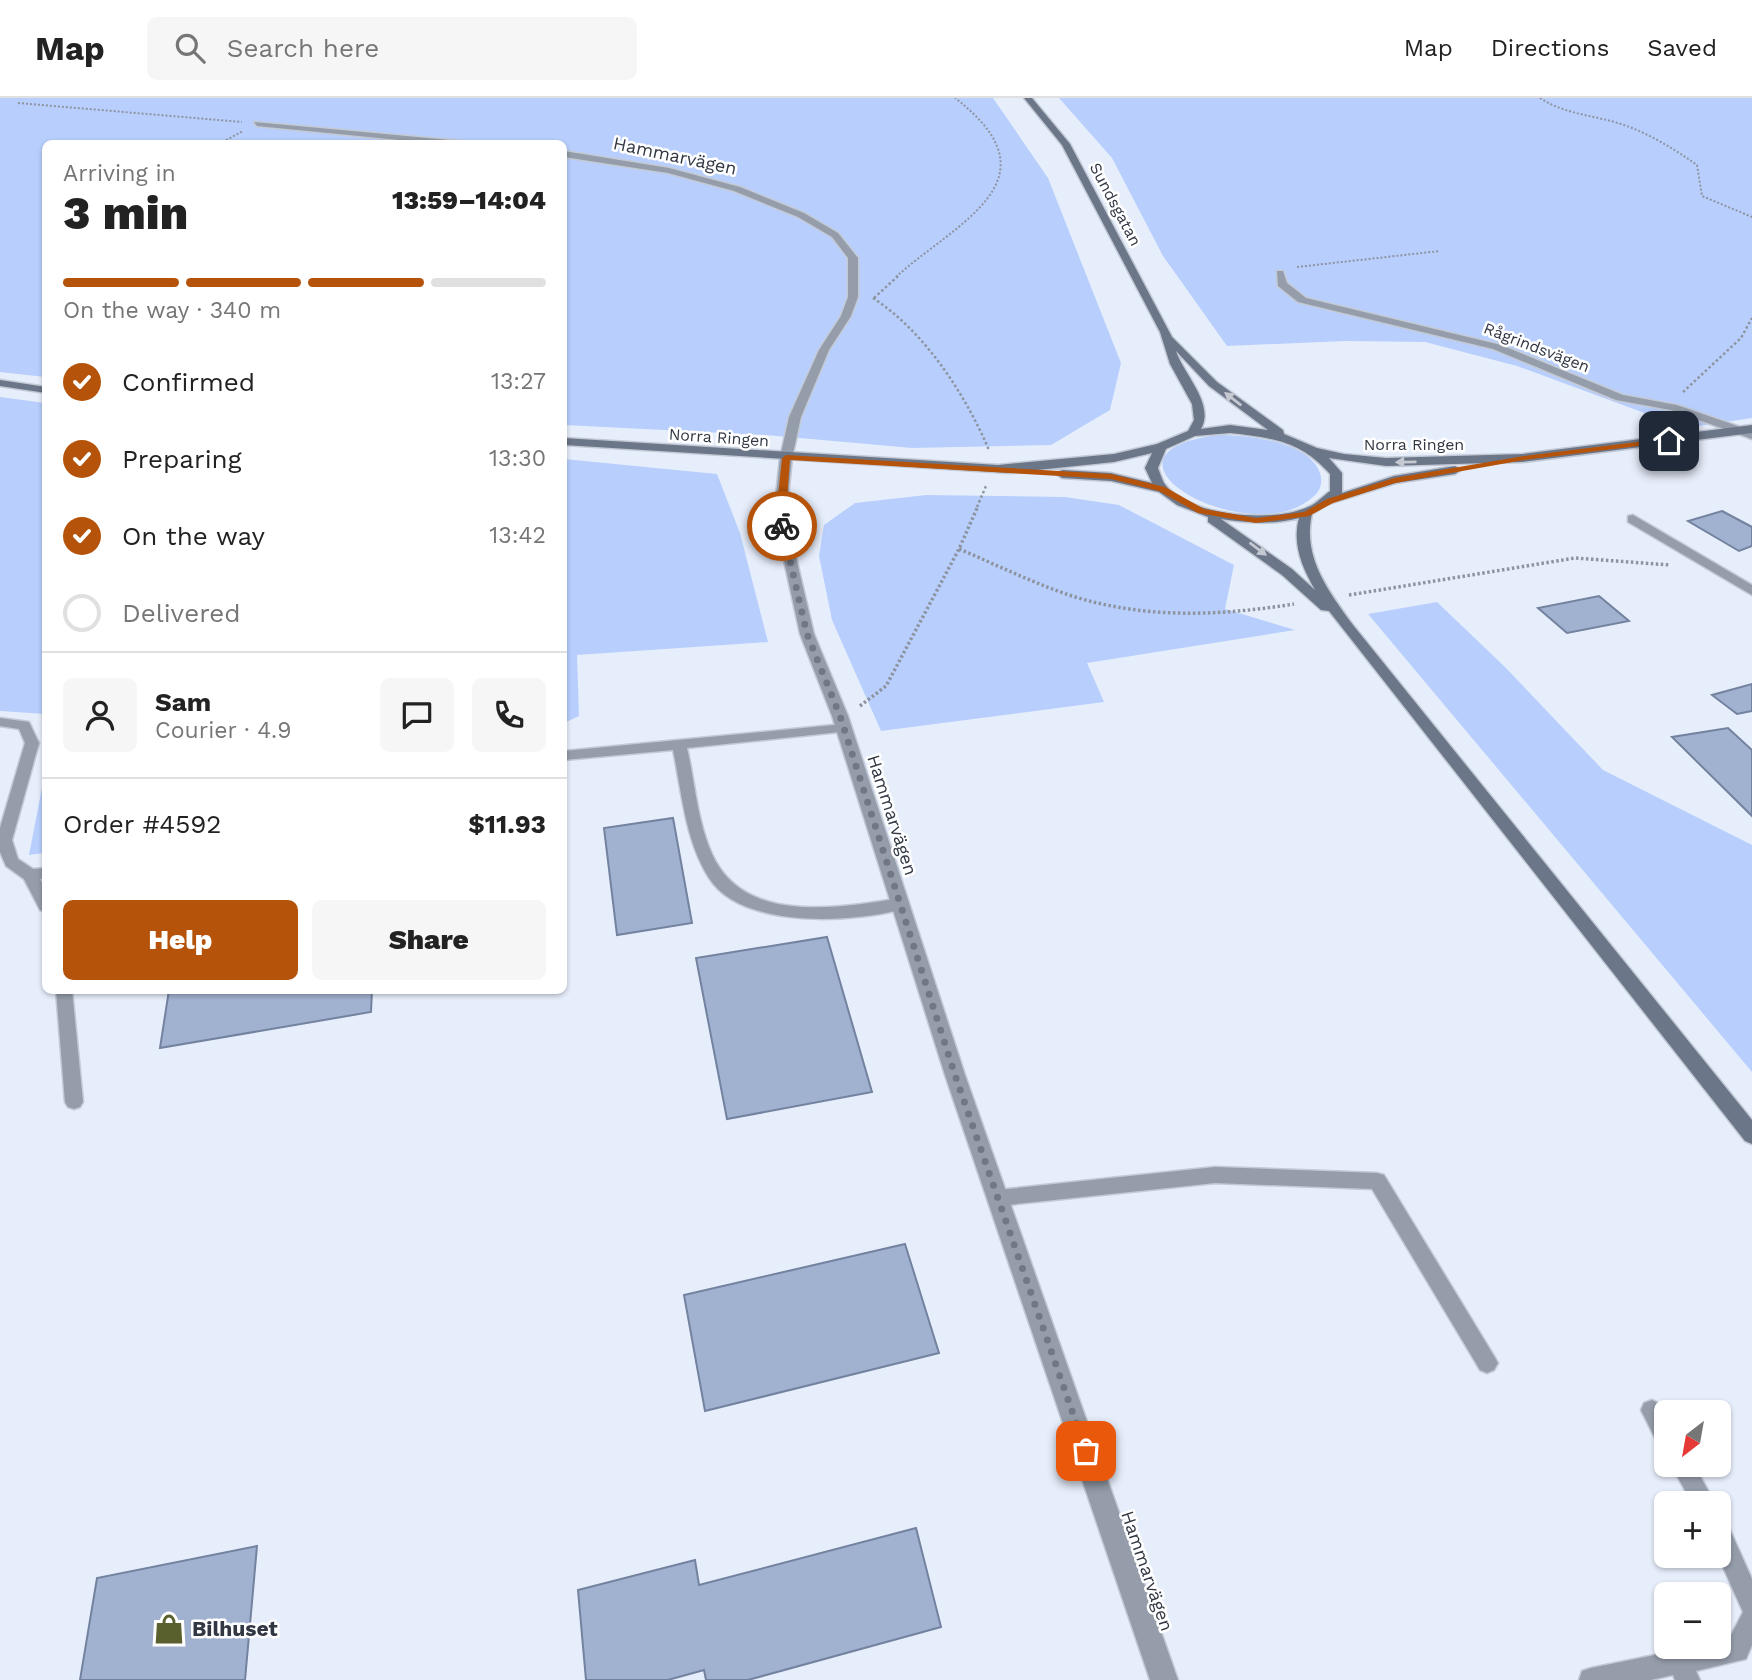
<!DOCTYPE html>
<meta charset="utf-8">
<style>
body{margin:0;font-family:"Work Sans",sans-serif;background:#f6f6f6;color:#222;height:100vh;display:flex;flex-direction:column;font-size:26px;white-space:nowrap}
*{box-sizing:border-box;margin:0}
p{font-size:23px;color:#767676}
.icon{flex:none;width:38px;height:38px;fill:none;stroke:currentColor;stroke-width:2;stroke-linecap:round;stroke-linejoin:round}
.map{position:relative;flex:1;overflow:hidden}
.side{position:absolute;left:42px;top:42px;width:525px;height:854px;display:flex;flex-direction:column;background:#fff;border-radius:10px;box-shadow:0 2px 5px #0004}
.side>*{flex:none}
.needle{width:46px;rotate:211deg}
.tools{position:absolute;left:1654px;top:1302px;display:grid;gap:14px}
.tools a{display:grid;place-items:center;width:77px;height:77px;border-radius:10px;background:#fff;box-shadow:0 2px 5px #0004;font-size:35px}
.pin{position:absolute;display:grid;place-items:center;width:60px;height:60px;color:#fff;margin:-30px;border-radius:14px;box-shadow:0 4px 10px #0006}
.courier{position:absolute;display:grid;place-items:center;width:70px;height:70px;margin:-35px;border:5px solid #b45309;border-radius:50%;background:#fff;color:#222;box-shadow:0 2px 9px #0007}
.overview em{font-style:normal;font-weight:800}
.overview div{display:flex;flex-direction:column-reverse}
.overview{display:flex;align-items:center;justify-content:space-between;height:119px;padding:0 21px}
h1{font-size:46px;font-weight:800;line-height:52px}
.bar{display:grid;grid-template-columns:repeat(4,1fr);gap:10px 7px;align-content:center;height:84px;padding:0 21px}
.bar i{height:9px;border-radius:5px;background:#e0e0e0}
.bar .active{background:#b45309}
.bar p{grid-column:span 4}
.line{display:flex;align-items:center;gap:18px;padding:0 21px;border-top:2px solid #e0e0e0}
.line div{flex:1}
.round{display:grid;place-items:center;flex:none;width:74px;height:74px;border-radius:10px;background:#f6f6f6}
ol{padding:0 21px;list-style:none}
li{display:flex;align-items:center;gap:21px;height:77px}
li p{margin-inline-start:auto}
li .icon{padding:7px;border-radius:50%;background:#b45309;color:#fff;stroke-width:4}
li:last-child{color:#767676}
li i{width:38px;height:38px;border:4px solid #e0e0e0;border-radius:50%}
.primary-button{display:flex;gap:14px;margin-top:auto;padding:14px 21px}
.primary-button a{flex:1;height:80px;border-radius:10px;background:#b45309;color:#fff;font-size:28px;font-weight:800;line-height:80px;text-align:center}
.primary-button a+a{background:#f6f6f6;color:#222}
header{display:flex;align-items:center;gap:42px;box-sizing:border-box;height:98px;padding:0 35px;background:#fff;border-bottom:2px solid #e0e0e0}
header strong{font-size:33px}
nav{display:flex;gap:38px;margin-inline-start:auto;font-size:24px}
.search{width:490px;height:63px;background:#f6f6f6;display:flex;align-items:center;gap:18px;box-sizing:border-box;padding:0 24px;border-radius:10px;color:#767676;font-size:26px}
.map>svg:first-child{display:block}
</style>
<header>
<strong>Map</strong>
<div class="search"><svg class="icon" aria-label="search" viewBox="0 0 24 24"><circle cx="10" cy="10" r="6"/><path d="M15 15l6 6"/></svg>Search here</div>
<nav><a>Map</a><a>Directions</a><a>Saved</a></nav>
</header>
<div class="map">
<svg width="1752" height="1582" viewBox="0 0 1752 1582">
<rect width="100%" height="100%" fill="#e7eefb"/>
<!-- green -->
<g fill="#b8cffd">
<polygon points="0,0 993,0 1048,80 1121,265 1110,312 1051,347 912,350 766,337 564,327 564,46 46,46 45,279 0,274"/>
<polygon points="1059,0 1752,0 1752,320 1685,330 1517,268 1425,244 1346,243 1227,248 1163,158 1112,60"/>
<polygon points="0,299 45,305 45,616 0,613"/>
<path d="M1218,337C1246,337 1314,343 1321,379C1322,386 1320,393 1314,398C1253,457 1072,356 1218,337Z"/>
<polygon points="564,361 717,376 740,435 768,544 577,557 579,618 564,625"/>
<polygon points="926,397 1065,399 1119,407 1234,467 1225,511 1295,532 1087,565 1104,604 881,633 832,522 819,458 824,427 855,405"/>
<polygon points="1437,504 1505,569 1603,672 1752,747 1752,974 1368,516"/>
<polygon points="45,674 45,755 29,757"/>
</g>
<!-- building -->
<g fill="#a1b1d0" stroke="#73829f" stroke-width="2">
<polygon points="1722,413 1752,429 1752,448 1739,453 1688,423"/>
<polygon points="1599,498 1629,523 1567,535 1538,510"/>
<polygon points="1752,586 1752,613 1737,616 1712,597"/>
<polygon points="1728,630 1752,652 1752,718 1672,639"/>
<polygon points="673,720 692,825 617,837 604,730"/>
<polygon points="827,839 872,994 727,1021 696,860"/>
<polygon points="169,892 372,892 371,914 160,950"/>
<polygon points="905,1146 939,1255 705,1313 684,1197"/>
<polygon points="916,1430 941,1529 748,1582 706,1582 704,1572 668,1582 586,1582 578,1492 695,1462 699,1487"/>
<polygon points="257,1448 245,1582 80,1582 97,1480"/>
</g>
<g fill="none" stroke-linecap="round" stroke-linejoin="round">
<!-- lane casing -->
<g stroke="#c3cad6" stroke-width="3">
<g id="lane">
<polygon points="0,620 29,624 39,645 12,742 18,761 33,771 46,770 46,781 40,781 46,792 46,814 40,812 24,781 6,768 0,754 0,730 25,645 19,631 0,628"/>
<path d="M844,626L851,630L849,633L687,650C695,684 697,723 712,756C744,827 838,810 901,800L907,802L909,806L907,810C855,825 742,832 709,780C685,742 682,695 673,652L564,662V653Z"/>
<polygon points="56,892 72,892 83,1004 80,1009 74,1011 68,1009 65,1004"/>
<polygon points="1215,1069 1377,1075 1384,1077 1494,1258 1498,1265 1494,1272 1487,1275 1480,1272 1372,1091 1215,1085 998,1108 991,1106 988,1100 991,1094 998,1092"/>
<path d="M1652,1302C1671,1309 1666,1332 1666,1349L1658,1346L1641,1312L1644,1305Z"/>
<polygon points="1671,1367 1694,1367 1715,1405 1692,1405"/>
<polygon points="1718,1420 1726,1423 1752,1481 1752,1547 1746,1561 1696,1573 1700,1582 1675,1582 1673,1577 1651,1582 1579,1582 1582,1573 1591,1570 1694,1549 1718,1549 1718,1544 1729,1541 1743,1514 1718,1458"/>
</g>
</g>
<!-- street casing -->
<g stroke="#c3cad6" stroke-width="3">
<g id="street">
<polygon points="254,24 472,44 476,46 440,46 257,28"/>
<polygon points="564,53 669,70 740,89 804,115 838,135 858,160 858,199 851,218 829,252 801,319 792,360 786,417 814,536 848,618 965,977 1178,1582 1150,1582 945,977 832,618 800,536 774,417 780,360 789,319 819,252 841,218 848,199 848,160 832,139 798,119 734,93 668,75 564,59"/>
<polygon points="1277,173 1283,173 1287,185 1306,200 1501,247 1623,297 1677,307 1752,333 1752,341 1671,312 1616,302 1493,251 1298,204 1278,188"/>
<polygon points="1633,417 1752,487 1752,497 1628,424 1628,418"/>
</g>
</g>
<!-- secondary casing -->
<g stroke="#c3cad6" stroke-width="3">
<g id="secondary">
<path d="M1024,0H1032L1070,46L1172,239L1217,284L1283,332L1284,336L1317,350L1344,356L1386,360L1523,356L1752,327V335L1523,364L1386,368L1329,360L1342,375V395L1394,378L1455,368L1461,372L1455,376L1396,385L1328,406L1312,416C1302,459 1329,494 1353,527L1752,1022V1046L1745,1043L1329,513L1321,512L1282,477L1208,424V419L1177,407L1159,394L1111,383L1062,380L1056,376L1062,372L1111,375L1152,385L1145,370L1152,355L1114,364L1010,375L564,347V340L998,367L1114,356L1157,346L1188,333L1194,322L1192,306L1170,266L1160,234L1062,47ZM1176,253L1209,288L1268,332L1230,327L1201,331C1215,306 1184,277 1176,253ZM1230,335C1272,340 1300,342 1330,376V393C1323,398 1316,406 1308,409C1274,425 1187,419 1164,385C1162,381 1160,375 1158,370L1166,351L1195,338ZM1299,420C1292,446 1302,469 1315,492L1292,471L1221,421C1248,425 1273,427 1299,420Z"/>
<polygon points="0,282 46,289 46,295 0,288"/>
</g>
</g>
<!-- path-far2 -->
<g stroke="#8d94a0" stroke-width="2" stroke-dasharray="2 2" stroke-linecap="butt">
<path d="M1540,0C1566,17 1595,17 1624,27C1650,36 1674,51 1697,67L1702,98L1752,119"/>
<polyline points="18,5 242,24"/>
<polyline points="219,46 243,33"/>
<polyline points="1297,169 1440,153"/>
<path d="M896,179C955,125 1062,82 955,0"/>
</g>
<!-- path-far1 -->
<g stroke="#8d94a0" stroke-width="2.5" stroke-dasharray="2.5 2.5" stroke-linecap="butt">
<path d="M873,200C925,234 965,296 989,352"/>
<polyline points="874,200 898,178"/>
<polyline points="1683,294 1741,240 1752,220"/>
<polyline points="977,409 986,388"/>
</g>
<!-- path -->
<g stroke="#8d94a0" stroke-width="3.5" stroke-dasharray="2.5 2.5" stroke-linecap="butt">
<path d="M959,451C997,467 1033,485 1072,498C1145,521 1219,518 1294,506"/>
<polyline points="1349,497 1575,460 1670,467"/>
<polyline points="860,608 886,588 959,451 978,408"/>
</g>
<!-- lane -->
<use href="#lane" fill="#959daa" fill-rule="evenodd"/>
<!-- street -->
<use href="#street" fill="#959daa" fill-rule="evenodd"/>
<!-- secondary -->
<use href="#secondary" fill="#6c7689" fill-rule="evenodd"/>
</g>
<!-- one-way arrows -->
<defs><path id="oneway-solid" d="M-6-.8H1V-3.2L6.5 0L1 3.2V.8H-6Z" transform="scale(1.75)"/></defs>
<g fill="#c4c8d0">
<use href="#oneway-solid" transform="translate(1233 301) rotate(-142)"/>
<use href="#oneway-solid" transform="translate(1406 364) rotate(179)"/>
<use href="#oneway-solid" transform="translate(1258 451) rotate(37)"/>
</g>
<!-- route -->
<polygon fill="#b45309" points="1669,340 1671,344 1524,362 1395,385 1333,405 1309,418 1256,425 1198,415 1159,393 1111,381 790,362 785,430 779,430 776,417 782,360 786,357 1111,376 1165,389 1204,411 1256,420 1304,414 1327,401 1394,380 1524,358"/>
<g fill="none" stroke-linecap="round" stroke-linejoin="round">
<!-- done -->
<polyline stroke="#717884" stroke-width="7" stroke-dasharray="0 12.6" points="782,428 807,536 840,618 955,977 1086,1353"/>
</g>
<!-- icons -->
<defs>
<g id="shop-bare" transform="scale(2.415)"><path d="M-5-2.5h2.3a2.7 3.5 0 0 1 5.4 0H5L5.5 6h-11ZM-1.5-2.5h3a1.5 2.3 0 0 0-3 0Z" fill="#5a602d" stroke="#fff" stroke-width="2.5" paint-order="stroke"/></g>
</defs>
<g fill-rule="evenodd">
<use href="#shop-bare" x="169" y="1531"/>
</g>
<g text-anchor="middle" stroke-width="5" stroke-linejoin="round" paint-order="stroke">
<!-- far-street labels -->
<g font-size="16" fill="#313844" stroke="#fff">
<text transform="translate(1116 106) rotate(62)" y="6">Sundsgatan</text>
<text transform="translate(1537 249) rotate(21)" y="6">Rågrindsvägen</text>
<text transform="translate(719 339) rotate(4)" y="6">Norra Ringen</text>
<text x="1414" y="352">Norra Ringen</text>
</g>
<!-- street labels -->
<g font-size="18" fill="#313844" stroke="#fff">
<text transform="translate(675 58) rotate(12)" y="6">Hammarvägen</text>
<text transform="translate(892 717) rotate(72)" y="6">Hammarvägen</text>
<text transform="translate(1147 1473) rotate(71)" y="6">Hammarvägen</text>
</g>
<!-- near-poi labels -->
<g font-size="21" font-weight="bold" fill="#313844" stroke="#fff" text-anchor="start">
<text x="192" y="1538">Bilhuset</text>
</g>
</g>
</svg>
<div class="tools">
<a><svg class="needle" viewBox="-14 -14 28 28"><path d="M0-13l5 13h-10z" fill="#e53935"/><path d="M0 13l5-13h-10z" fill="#767676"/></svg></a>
<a>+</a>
<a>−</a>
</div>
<div class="pin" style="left:1086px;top:1353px;background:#ea580c"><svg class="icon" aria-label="bag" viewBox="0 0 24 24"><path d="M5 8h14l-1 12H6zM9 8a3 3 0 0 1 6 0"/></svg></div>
<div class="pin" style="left:1669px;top:343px;background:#1f2937"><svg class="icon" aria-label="home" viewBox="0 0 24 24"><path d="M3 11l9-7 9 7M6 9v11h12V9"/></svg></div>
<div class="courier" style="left:782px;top:428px"><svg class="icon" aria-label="bike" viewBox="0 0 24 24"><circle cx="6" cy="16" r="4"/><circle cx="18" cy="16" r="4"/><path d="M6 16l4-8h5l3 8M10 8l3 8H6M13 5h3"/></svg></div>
<section class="side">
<div class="overview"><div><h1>3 min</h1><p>Arriving in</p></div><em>13:59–14:04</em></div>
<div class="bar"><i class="active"></i><i class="active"></i><i class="active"></i><i></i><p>On the way · 340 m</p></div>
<ol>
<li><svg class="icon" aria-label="check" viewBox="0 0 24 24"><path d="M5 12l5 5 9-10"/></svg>Confirmed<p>13:27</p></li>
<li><svg class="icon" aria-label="check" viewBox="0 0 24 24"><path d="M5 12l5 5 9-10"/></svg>Preparing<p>13:30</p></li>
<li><svg class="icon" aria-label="check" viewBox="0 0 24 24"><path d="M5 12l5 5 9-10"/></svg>On the way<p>13:42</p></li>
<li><i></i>Delivered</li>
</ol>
<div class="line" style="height:126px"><a class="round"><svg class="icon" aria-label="person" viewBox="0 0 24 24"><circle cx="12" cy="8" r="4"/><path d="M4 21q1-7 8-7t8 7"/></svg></a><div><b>Sam</b><p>Courier · 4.9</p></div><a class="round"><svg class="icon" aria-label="chat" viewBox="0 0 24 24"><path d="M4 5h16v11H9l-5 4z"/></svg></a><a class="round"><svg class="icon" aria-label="phone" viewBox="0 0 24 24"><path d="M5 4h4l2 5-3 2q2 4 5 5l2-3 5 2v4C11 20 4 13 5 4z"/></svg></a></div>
<div class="line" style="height:91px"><div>Order #4592</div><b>$11.93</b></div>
<div class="primary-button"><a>Help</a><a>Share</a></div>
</section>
</div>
